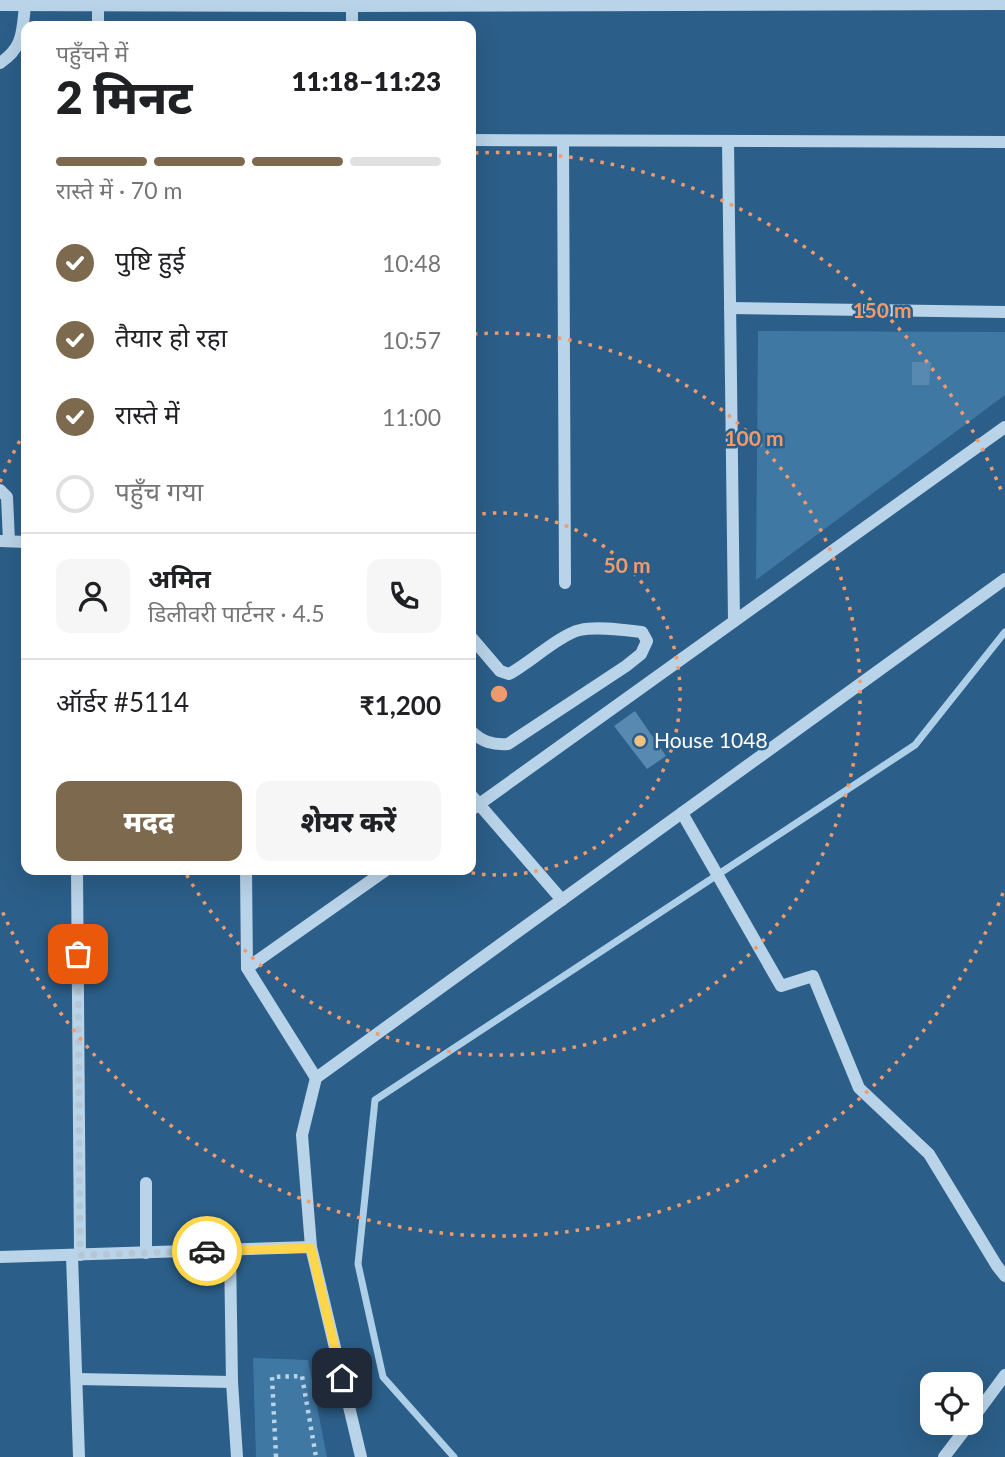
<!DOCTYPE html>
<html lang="hi">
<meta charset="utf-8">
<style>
body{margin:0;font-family:Lato,"Noto Sans Devanagari",sans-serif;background:#f6f6f6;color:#202124;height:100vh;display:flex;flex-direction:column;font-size:26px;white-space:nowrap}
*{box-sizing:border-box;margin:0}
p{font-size:23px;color:#757577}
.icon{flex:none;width:38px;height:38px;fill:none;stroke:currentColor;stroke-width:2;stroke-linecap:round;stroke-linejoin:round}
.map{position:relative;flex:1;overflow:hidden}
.details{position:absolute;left:21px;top:21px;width:455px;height:854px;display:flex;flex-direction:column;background:#fff;border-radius:14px;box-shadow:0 7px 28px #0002}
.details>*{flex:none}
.fabs{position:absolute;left:920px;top:1372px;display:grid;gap:14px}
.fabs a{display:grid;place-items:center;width:63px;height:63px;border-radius:14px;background:#fff;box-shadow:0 7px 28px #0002;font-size:35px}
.pin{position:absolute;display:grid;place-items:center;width:60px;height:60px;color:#fff;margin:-30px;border-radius:14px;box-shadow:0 4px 10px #0006}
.courier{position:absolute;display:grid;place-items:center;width:70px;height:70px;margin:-35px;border:5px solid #ffd54a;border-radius:50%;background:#fff;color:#222;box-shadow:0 2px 9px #0007}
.overview em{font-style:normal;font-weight:800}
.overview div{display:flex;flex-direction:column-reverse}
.overview{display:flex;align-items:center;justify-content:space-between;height:119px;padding:0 35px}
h1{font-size:46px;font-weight:800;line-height:52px}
.bar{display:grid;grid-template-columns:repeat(4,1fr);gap:10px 7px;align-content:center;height:84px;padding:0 35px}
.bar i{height:9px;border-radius:5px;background:#e0e0e0}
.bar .active{background:#7d6a4e}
.bar p{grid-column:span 4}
.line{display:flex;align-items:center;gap:18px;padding:0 35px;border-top:2px solid #e0e0e0}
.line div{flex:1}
.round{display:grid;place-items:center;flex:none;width:74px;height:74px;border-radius:14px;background:#f6f6f6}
ol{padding:0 35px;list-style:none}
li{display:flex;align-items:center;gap:21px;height:77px}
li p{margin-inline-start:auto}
li .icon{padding:7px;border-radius:50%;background:#7d6a4e;color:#fff;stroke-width:4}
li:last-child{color:#757577}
li i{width:38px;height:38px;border:4px solid #e0e0e0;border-radius:50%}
.cta{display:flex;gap:14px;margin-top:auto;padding:14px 35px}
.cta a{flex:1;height:80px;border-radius:14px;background:#7d6a4e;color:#fff;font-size:28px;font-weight:800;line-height:80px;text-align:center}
.cta a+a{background:#f6f6f6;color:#202124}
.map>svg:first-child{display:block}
</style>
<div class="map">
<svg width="1005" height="1457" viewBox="0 0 1005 1457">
<rect width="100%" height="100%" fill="#2b5e88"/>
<!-- green -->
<g fill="#4078a4">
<polygon points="758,331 1005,332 1005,395 756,580"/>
<polygon points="253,1358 308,1360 327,1457 256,1457"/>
</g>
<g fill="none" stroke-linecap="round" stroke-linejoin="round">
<!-- stream -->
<polyline stroke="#aecfe8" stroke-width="7" points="454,1457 383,1377 358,1264 375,1100 915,745 1005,632"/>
</g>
<!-- building -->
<g fill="#5789b1">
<polygon points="912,362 931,362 929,385 912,385"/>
<polygon points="635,711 666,756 647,769 614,726"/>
</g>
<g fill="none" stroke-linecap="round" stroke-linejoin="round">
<!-- path -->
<polyline stroke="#b9d3e8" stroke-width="4.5" stroke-dasharray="3.5 5" stroke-linecap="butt" points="276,1457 272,1377 302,1376 316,1457"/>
<!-- minor -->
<g stroke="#b9d3e8" stroke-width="12">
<polyline points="352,0 352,26"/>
<polyline points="0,5 352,6 1005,4"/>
<polyline points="98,26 98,6"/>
<path d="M0,63C24,47 22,31 25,6"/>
<polyline points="471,140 1005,142"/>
<polyline points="563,141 565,583"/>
<polyline points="728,141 734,621"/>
<polyline points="730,308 1005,312"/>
<polyline points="0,490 7,497 9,541"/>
<polyline points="0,541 26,542"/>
<path d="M471,637L500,671L509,674C528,664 561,634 580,630C597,626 624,630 642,632L647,641L641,654L626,666L508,744C493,745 482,742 471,731"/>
<polyline points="471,795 562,900"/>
<polyline points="471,810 1005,427"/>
<polyline points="682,813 781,986 813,976 859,1088 929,1154 997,1266 1005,1276"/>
<polyline points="77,870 80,1255"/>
<polyline points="246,870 247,968"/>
<polyline points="316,1078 247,968 386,870"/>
<polyline points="146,1183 146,1253"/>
<polyline points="230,1250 232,1382 237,1457"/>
<polyline points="72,1256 79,1457"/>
<polyline points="0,1257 311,1247"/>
<polyline points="77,1379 232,1382"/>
<polyline points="971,1421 1005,1375"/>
<polyline points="361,1457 311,1247 302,1135 316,1078 1005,579"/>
<polyline points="944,1457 970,1423"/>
</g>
</g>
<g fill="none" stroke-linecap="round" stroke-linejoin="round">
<!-- done -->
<polyline stroke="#b5c7d5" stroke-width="7" stroke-dasharray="0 12.6" points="78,954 80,1255 207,1251"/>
<!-- route -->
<polyline stroke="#ffd54a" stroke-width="9" points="207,1251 311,1248 342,1378"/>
</g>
<!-- distance rings -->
<g fill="none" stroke="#f19b6d" stroke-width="3.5" stroke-dasharray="3.5 7">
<path d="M472 515A181 181 0 1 1 457 870"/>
<path d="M474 334A361 361 0 1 1 185 872"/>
<path d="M1003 893A542 542 0 0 1 0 906M0 482A542 542 0 0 1 25 431M475 153A542 542 0 0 1 1003 495"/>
</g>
<!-- markers -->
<circle fill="#eec381" stroke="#2b5e88" stroke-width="2.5" cx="640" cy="741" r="7"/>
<g text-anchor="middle" stroke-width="5" stroke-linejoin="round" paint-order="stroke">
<!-- poi labels -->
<g font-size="21" fill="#fff" stroke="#2b5e88" text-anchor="start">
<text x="654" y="748">House 1048</text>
</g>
</g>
<circle cx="499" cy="694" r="10" fill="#f19b6d" stroke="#2b5e88" stroke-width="3.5"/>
<g font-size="21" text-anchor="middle" font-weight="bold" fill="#f19b6d" stroke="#2b5e88" stroke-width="5" stroke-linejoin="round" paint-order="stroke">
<text x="882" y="318">150 m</text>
<text x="754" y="446">100 m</text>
<text x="627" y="573">50 m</text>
</g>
</svg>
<div class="fabs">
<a><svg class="icon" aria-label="locate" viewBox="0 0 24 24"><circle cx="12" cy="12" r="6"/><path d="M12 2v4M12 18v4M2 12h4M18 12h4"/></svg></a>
</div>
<div class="pin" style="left:78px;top:954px;background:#ea580c"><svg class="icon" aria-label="bag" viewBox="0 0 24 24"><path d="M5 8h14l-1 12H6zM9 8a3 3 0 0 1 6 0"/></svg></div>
<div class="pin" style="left:342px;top:1378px;background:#1f2937"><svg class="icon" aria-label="home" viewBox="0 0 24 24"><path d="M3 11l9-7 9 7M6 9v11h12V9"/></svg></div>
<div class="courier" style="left:207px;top:1251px"><svg class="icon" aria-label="car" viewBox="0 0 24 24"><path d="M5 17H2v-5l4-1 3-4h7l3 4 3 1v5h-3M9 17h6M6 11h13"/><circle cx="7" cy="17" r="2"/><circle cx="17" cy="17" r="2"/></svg></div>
<section class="details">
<div class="overview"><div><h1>2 मिनट</h1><p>पहुँचने में</p></div><em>11:18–11:23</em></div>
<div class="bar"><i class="active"></i><i class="active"></i><i class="active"></i><i></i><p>रास्ते में · 70 m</p></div>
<ol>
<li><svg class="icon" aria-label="check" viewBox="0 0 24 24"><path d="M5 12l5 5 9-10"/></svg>पुष्टि हुई<p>10:48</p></li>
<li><svg class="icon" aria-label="check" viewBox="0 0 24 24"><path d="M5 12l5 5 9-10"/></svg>तैयार हो रहा<p>10:57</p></li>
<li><svg class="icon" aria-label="check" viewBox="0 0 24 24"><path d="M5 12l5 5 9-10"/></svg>रास्ते में<p>11:00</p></li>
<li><i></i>पहुँच गया</li>
</ol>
<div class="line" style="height:126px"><a class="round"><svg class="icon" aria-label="person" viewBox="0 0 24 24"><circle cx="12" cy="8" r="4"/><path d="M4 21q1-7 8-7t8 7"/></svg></a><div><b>अमित</b><p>डिलीवरी पार्टनर · 4.5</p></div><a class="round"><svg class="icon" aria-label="phone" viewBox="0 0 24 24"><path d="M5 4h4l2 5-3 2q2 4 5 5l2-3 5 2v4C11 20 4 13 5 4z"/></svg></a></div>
<div class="line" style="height:91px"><div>ऑर्डर #5114</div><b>₹1,200</b></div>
<div class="cta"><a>मदद</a><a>शेयर करें</a></div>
</section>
</div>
